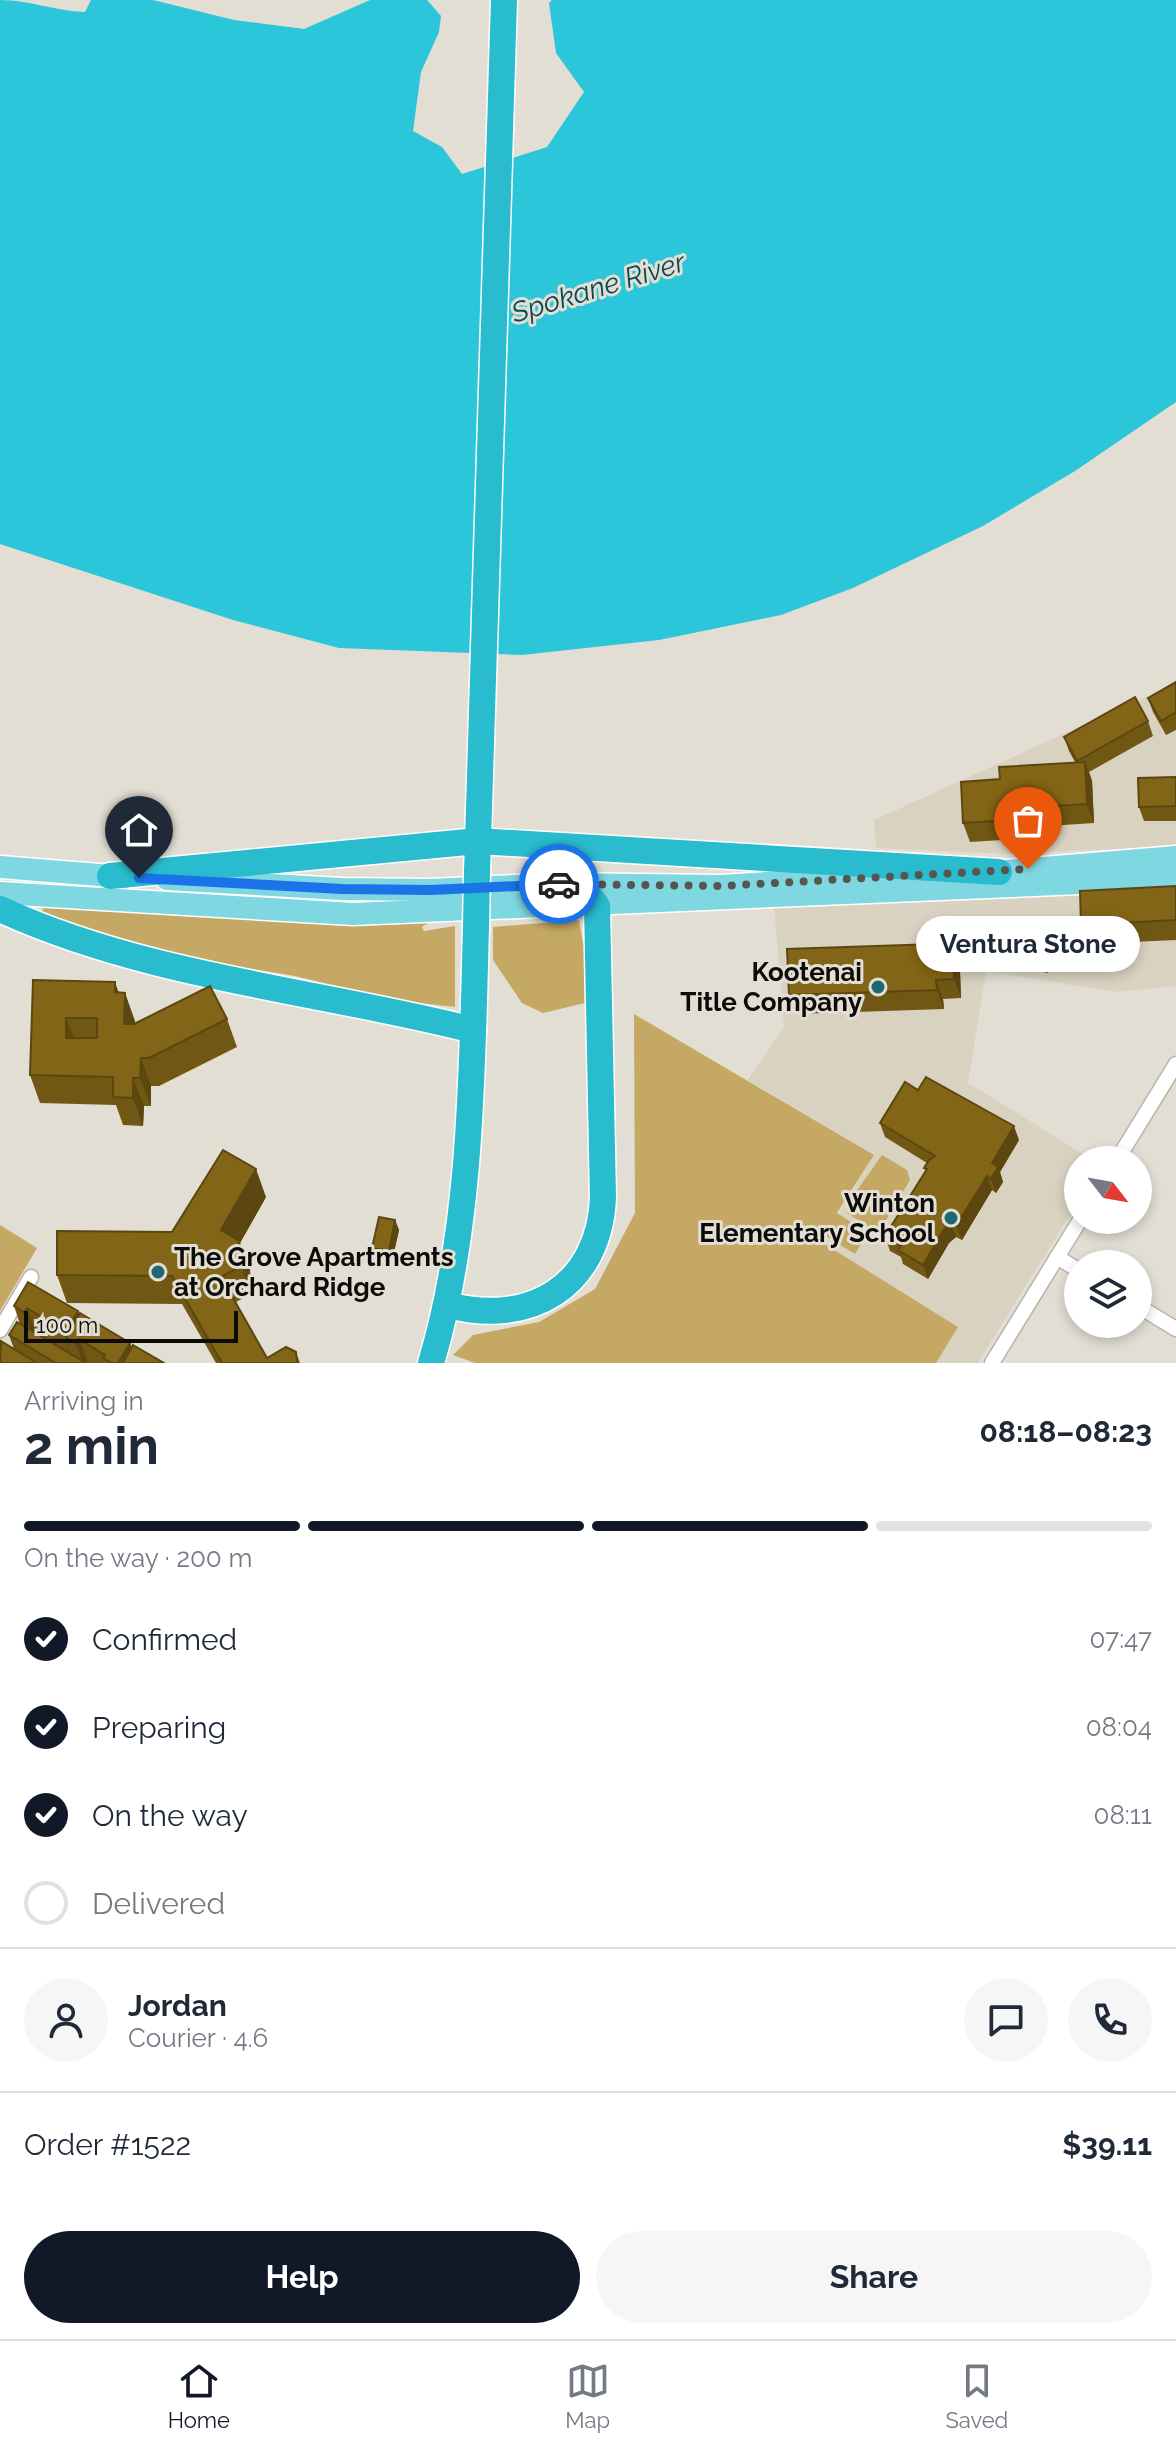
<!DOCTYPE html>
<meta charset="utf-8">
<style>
body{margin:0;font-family:Raleway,sans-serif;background:#f6f6f7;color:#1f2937;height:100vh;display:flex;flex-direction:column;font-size:30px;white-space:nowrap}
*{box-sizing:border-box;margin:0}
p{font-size:26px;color:#747a83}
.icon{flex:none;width:44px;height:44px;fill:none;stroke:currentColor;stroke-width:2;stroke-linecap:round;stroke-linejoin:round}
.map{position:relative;height:1363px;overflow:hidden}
.side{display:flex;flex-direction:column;background:#fff;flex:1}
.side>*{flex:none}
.needle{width:52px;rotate:121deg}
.fabs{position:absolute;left:1064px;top:1146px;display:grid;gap:16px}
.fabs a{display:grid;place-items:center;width:88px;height:88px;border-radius:50%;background:#fff;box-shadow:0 4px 12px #0003;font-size:40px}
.scale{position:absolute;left:24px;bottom:20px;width:214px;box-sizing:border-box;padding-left:8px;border:4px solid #0d0b08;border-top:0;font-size:22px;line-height:28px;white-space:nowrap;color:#0d0b08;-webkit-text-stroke:6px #e2ded4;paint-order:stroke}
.pin{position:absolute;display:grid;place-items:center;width:68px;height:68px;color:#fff;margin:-82px -34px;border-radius:50% 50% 50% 0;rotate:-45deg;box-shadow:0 0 8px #0007}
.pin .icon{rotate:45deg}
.courier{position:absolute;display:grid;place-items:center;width:80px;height:80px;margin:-40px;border:6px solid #1a73e8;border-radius:50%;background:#fff;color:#222;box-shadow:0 2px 10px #0007}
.bubble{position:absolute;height:56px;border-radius:28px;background:#fff;box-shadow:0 4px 12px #0003;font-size:26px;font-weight:700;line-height:56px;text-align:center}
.summary em{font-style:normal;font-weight:700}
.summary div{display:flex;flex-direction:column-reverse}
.summary{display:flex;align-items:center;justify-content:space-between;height:136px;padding:0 24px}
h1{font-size:52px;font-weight:700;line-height:60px}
.bar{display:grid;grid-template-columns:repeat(4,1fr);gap:12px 8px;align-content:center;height:96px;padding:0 24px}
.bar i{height:10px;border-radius:6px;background:#e0e1e3}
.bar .on{background:#111827}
.bar p{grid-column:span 4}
.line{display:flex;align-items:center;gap:20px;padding:0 24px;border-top:2px solid #e0e1e3}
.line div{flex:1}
.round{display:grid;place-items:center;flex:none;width:84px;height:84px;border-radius:42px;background:#f6f6f7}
ol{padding:0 24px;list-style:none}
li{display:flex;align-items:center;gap:24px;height:88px}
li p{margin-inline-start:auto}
li .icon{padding:8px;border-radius:50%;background:#111827;color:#fff;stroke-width:4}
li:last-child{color:#747a83}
li i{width:44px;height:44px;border:4px solid #e0e1e3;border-radius:50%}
.cta{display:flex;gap:16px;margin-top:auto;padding:16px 24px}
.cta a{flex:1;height:92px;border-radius:48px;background:#111827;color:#fff;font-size:32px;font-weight:700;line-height:92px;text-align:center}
.cta a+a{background:#f6f6f7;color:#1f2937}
.tabs{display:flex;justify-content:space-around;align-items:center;height:112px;border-top:2px solid #e0e1e3;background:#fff;font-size:22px;color:#747a83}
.tabs a{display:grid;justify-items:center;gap:4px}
.tabs .on{color:#111827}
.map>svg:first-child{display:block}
</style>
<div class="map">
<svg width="1176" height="1363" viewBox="0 0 1176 1363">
<rect width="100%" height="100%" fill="#e2ded4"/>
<!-- built -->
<g fill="#d9d2c1">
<polygon points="1176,683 1176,846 1009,854 876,848 874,820"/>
<polygon points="1176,885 1176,986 1116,992 986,971 968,1083 1093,1160 1078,1160 1078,1202 978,1363 749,1363 874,1155 748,1080 784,1027 774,905"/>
</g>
<!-- green -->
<g fill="#c5a864">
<polygon points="45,907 433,920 422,927 424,931 455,926 455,1007 393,1000 295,976 175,956 123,944 40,913"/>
<polygon points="579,920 583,943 588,943 585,1003 543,1013 522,1003 493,960 493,927"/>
<polygon points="634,1014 874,1155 837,1213 868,1233 855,1254 824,1235 823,1243 958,1327 936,1363 475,1363 453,1355 473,1335 539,1322 595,1289 635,1213"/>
<polygon points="882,1155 907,1170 910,1180 883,1225 872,1229 847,1213 856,1198 853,1196"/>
<polygon points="0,1225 37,1248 0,1311"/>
</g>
<!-- water -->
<path fill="#2bc6da" d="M0,0C30,0 55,11 85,12L91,0H153L234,20L304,29L370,0H427L441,16L439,32L421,72L413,131L442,147L462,174L547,147L584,92L556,53L549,3L552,0H1176V402L1075,471L983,526L853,588L781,615L659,640L522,655L339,648L233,620L0,544Z"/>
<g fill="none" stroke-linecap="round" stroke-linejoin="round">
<!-- street casing -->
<g stroke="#b8b4aa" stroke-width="17">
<g id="street">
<polyline points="1117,1160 1176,1064"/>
<polyline points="1057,1257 1078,1270"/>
<polyline points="1138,1306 1176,1329"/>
<polyline points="0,1330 31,1277"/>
<polyline points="992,1363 1080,1220"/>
</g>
</g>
<!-- primary casing -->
<g stroke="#fff" stroke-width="25">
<g id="primary">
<polyline points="0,867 124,877"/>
<polyline points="982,873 1176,857"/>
<polyline points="167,879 342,889 431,890 558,884 721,886 892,875"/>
<polyline points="0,893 353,914 1176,879"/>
</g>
</g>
<!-- highway casing -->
<g stroke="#fff" stroke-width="29">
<g id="highway">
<polyline points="477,873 504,0"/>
<polyline points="110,876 478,841 999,872"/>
<path d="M0,909C148,977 316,990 473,1030"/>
<path d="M448,1305C530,1327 599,1286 603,1198L597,906L587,893L558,884"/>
<path d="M431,1363C472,1227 472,1069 476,927"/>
</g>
</g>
<!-- street -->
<use href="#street" stroke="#fff" stroke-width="14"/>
<!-- primary -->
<use href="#primary" stroke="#7fd7e2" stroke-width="22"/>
<!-- highway -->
<use href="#highway" stroke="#29bccf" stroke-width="26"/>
<!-- highway-bridge casing -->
<g stroke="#fff" stroke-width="29" stroke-linecap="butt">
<polyline id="highway-bridge" points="476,927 477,873"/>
</g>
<!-- highway-bridge -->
<use href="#highway-bridge" stroke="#29bccf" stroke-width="26"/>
</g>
<!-- wall -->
<g fill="#705713">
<polygon points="1176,682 1176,730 1166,735 1153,712 1148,698"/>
<polygon points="1148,721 1153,736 1089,772 1092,781 1094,823 1048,826 1049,837 970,842 963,823 1000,779 1075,762 1069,751 1064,737"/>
<polygon points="1176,777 1176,821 1144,821 1139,807"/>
<polygon points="1176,886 1176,940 1088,944 1081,925"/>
<polygon points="1054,945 1048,973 1000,963 994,949"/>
<polygon points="938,952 953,952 960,971 961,998 943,999 944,1009 796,1014 789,995"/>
<polygon points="33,980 125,993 135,1024 227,1019 237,1047 159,1086 151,1086 151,1106 144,1106 143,1126 123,1125 116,1105 40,1103 30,1075"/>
<polygon points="918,1090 1019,1140 1000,1172 1003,1182 996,1193 992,1190 962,1240 956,1237 949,1243 928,1279 903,1264 901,1257 890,1251 885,1236 926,1172 924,1168 927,1163 885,1137 880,1123"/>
<polygon points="266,1197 240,1243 250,1269 251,1294 236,1302 267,1358 296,1352 300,1363 216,1363 182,1304 67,1303 57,1275"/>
<polygon points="395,1220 399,1230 392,1261 376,1257 372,1248"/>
<polygon points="14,1306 78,1311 79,1315 130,1343 132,1348 164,1363 37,1363 14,1349 9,1335 20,1324"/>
</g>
<!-- shaded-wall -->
<g fill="#5b470f">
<polygon points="1085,762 1092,781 1094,823 1087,804"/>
<polygon points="1041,807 1048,826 1049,837 1042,818"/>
<polygon points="1049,930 1054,945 1048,973 1043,959"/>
<polygon points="953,952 960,971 961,998 954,979"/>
<polygon points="936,980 943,999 944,1009 937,990"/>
<polygon points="115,982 124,1008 125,993 135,1021 134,1052 124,1024 115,992"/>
<polygon points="66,1018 77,1046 66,1038"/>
<polygon points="141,1058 151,1086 151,1106 140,1078"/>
<polygon points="133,1078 144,1106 143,1126 133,1098"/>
<polygon points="1014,1126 1019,1140 1000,1172 1003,1182 996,1193 991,1179 992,1163"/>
<polygon points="256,1169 266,1197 240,1243 250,1269 251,1294 241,1266 221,1230"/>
<polygon points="987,1176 992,1190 962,1240 956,1226"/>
<polygon points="395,1220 399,1230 392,1261 389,1251"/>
<polygon points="951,1222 956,1237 949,1243 928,1279 923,1265 944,1229"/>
<polygon points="27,1308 37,1336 34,1340 24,1312"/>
<polygon points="78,1311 88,1339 79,1339 88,1363 83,1363 76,1344 66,1337 74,1362 64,1334"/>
<polygon points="130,1343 137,1363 118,1363"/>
</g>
<!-- building -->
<g fill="#826516" stroke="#5b470f" stroke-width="2" fill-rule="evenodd">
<polygon points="1176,682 1176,712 1161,721 1148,698"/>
<polygon points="1135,697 1148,721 1077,761 1064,737"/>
<polygon points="1085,762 1087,804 1041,807 1042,818 963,823 961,782 1000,779 999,767"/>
<polygon points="1176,777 1176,806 1139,807 1138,778"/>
<polygon points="1176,886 1176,920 1081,925 1080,891"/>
<polygon points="1000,921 1049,930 1043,959 994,949"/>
<polygon points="935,944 935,952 953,952 954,979 936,980 937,990 789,995 787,949"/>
<path d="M33,980L115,982V992L125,993L124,1024H134L210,986L227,1019L149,1058H141L140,1078H133V1098L113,1097V1077L30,1075ZM66,1018H97V1038H66Z"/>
<polygon points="926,1077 1014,1126 992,1163 998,1167 991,1179 987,1176 956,1226 951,1222 944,1229 923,1265 898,1250 901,1246 885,1236 927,1169 924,1168 929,1160 935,1156 880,1123 905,1082 918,1090"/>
<polygon points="223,1150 256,1169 221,1230 239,1241 241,1266 221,1277 267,1358 286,1347 296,1352 297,1363 222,1363 172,1276 57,1275 57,1231 172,1232"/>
<polygon points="379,1217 395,1220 389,1251 372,1248"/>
<polygon points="28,1282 78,1311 64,1334 51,1327 53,1324 27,1308 24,1312 14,1306"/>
<polygon points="80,1313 130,1343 118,1363 112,1363 103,1358 105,1355 79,1339 76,1344 66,1337"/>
<polygon points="17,1322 86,1363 56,1363 9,1335"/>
<polygon points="1,1341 37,1363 0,1363"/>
<polygon points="133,1345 164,1363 123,1363"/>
</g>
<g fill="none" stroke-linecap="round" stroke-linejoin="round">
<!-- done -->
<polyline stroke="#58554f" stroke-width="8" stroke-dasharray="0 14.4" points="559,884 721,886 1028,869"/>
<!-- route -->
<polyline stroke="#1a73e8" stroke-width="10" points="139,878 342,889 431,890 559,884"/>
</g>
<!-- markers -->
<g fill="#1d6872" stroke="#e2ded4" stroke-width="3">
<circle cx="878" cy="987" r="8"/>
<circle cx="951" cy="1218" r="8"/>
<circle cx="158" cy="1272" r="8"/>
</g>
<g text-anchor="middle" stroke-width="6" stroke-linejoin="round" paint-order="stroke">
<!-- poi labels -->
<g font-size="26" font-weight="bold" fill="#0d0b08" stroke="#e2ded4" text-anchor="end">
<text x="862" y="981">Kootenai<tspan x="862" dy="30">Title Company</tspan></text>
<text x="935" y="1212">Winton<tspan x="935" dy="30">Elementary School</tspan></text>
<text x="174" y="1266" text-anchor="start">The Grove Apartments<tspan x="174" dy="30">at Orchard Ridge</tspan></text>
</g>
<!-- water labels -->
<g font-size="28" font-style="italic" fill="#084a52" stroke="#e2ded4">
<text transform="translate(598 287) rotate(-17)" y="10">Spokane River</text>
</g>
</g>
</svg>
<div class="fabs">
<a><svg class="needle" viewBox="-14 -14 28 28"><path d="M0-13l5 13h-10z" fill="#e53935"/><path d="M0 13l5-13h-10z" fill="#747a83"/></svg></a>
<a><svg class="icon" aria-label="layers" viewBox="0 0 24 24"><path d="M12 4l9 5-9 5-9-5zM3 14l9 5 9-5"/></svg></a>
</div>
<div class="scale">100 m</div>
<div class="pin" style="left:1028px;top:869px;background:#ea580c"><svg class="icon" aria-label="bag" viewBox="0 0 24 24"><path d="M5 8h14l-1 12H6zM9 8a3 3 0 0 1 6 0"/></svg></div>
<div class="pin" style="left:139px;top:878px;background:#1f2937"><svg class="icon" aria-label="home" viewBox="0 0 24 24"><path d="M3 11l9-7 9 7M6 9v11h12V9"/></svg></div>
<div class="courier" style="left:559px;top:884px"><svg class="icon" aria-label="car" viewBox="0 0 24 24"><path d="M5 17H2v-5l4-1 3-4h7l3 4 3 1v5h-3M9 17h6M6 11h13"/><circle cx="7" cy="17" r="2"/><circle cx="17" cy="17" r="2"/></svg></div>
<div class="bubble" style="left:916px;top:916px;width:224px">Ventura Stone</div>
</div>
<section class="side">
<div class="summary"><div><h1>2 min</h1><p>Arriving in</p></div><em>08:18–08:23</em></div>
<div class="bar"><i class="on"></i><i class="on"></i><i class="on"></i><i></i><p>On the way · 200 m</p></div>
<ol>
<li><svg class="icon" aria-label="check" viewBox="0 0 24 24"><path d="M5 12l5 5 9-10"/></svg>Confirmed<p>07:47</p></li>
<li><svg class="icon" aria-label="check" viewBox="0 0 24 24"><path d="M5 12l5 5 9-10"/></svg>Preparing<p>08:04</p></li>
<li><svg class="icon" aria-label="check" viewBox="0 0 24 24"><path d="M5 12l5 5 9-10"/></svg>On the way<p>08:11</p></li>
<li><i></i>Delivered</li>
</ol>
<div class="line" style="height:144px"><a class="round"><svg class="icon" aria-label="person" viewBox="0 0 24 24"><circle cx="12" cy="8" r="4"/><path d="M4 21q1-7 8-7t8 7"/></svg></a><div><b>Jordan</b><p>Courier · 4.6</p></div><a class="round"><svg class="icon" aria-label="chat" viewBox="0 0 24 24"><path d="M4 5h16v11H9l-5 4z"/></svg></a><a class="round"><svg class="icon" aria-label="phone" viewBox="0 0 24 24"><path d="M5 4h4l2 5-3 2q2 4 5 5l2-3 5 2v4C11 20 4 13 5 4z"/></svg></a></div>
<div class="line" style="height:104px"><div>Order #1522</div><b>$39.11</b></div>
<div class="cta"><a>Help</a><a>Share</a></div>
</section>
<nav class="tabs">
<a class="on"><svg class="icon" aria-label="home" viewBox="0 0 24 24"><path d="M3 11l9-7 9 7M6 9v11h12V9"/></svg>Home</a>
<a><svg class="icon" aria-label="map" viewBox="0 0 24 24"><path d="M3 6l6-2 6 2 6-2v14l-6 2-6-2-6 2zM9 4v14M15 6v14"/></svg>Map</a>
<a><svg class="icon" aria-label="saved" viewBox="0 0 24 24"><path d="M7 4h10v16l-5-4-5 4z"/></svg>Saved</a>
</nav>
